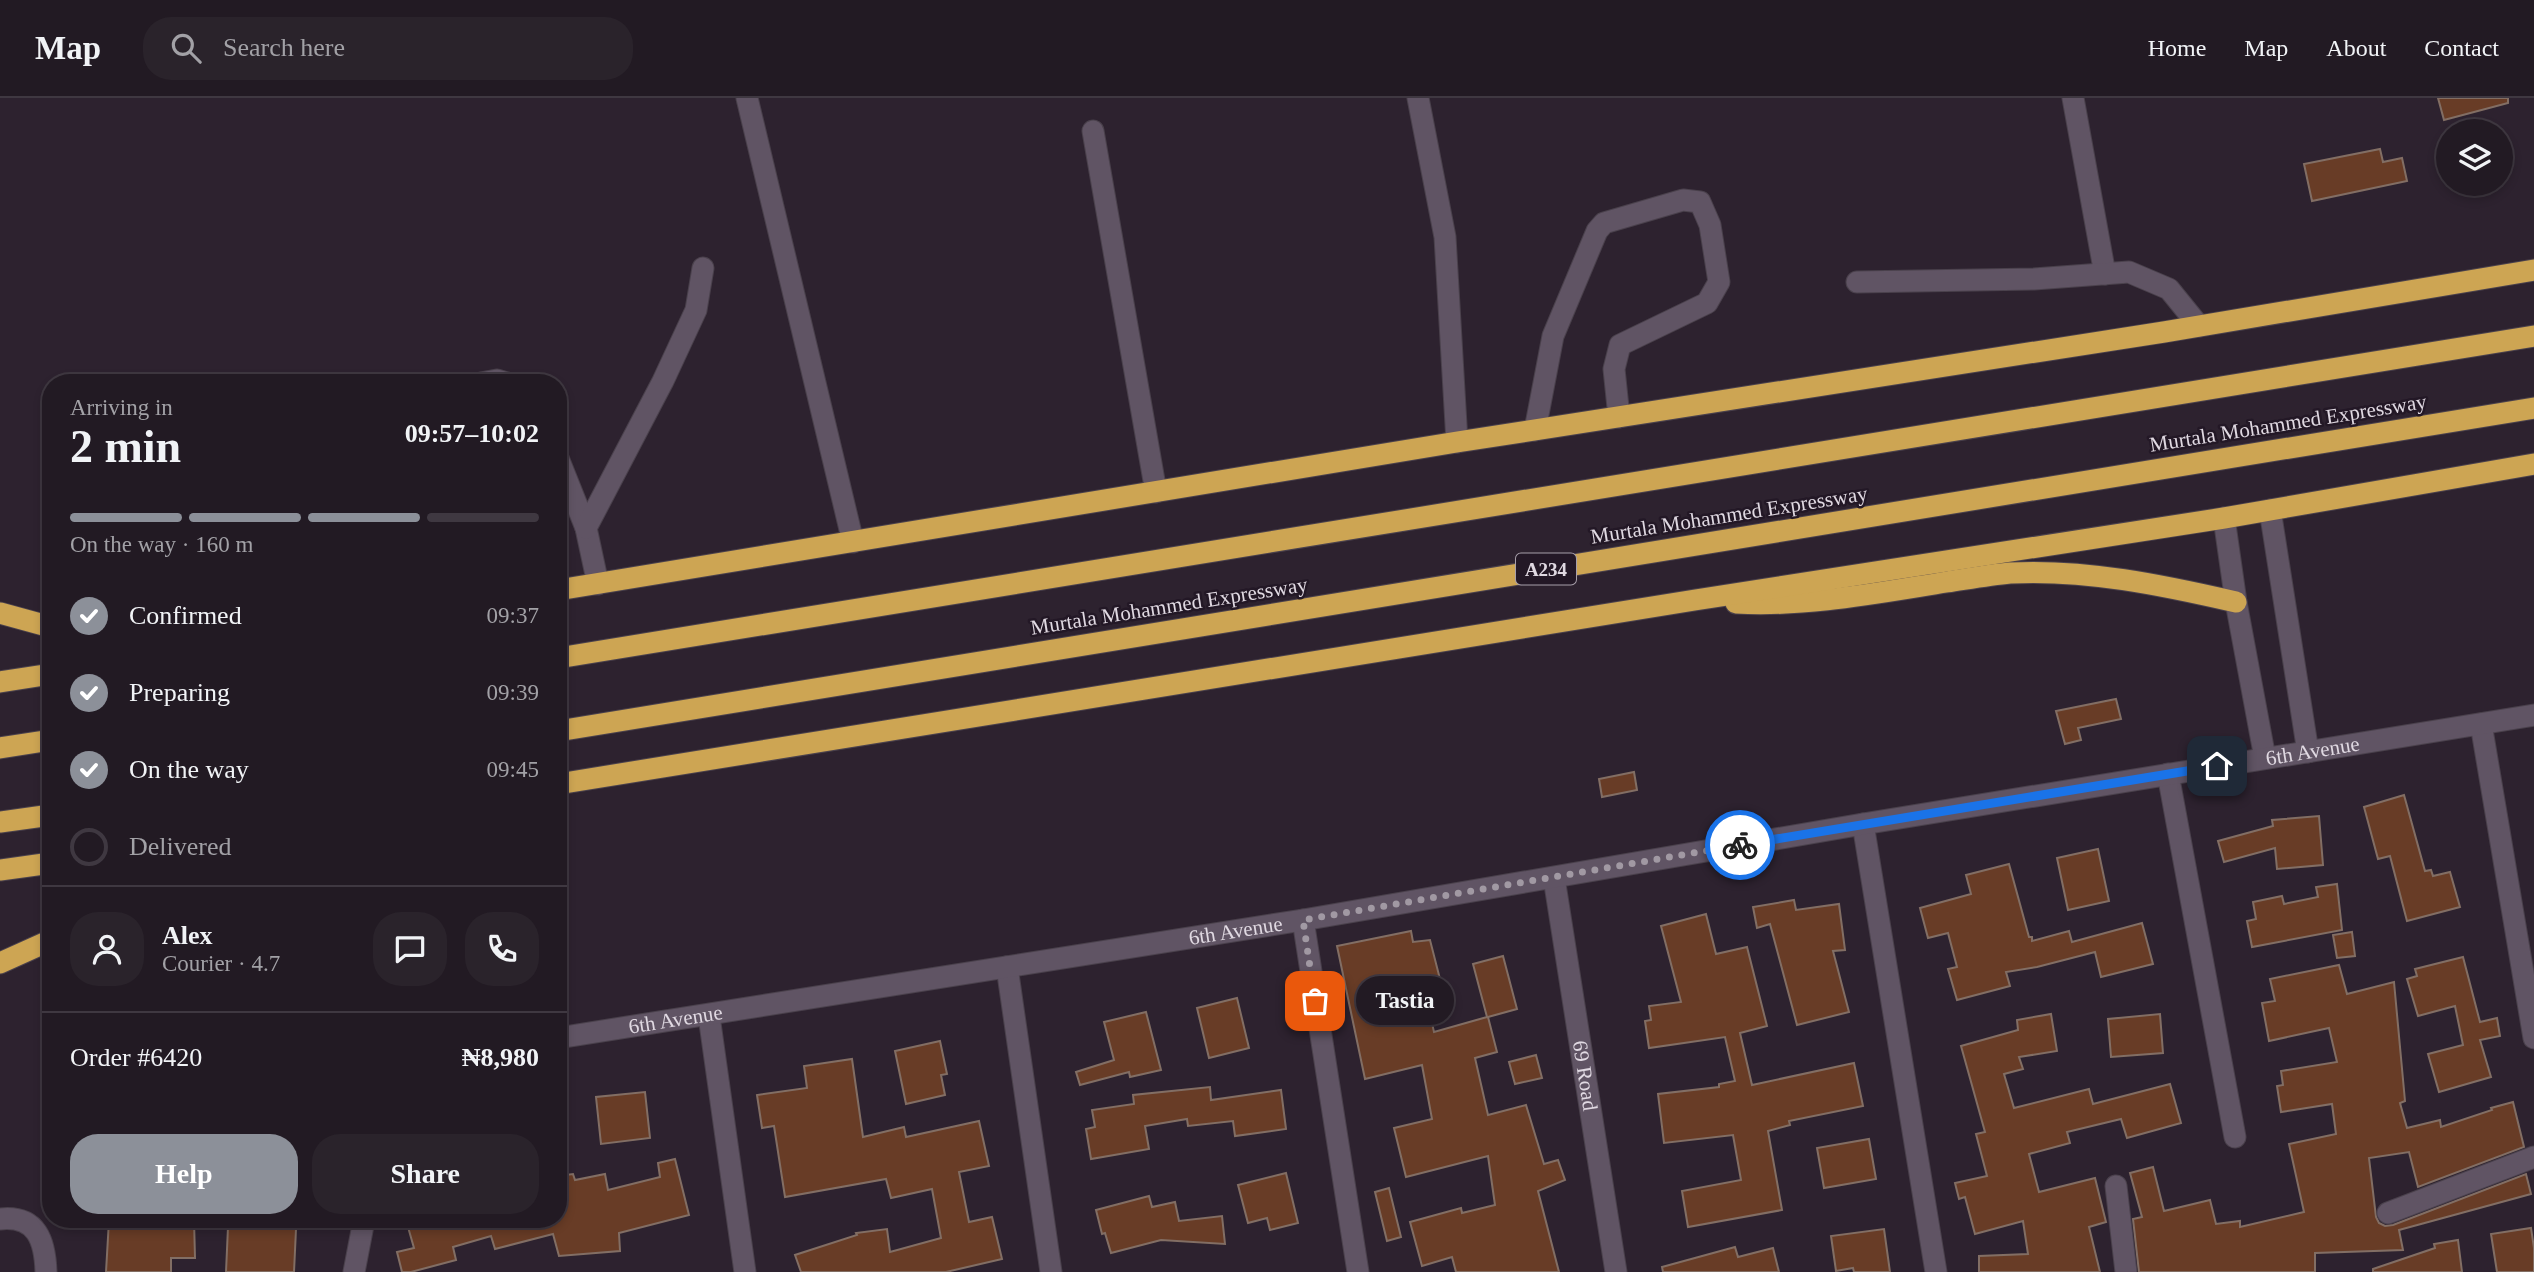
<!DOCTYPE html>
<meta charset="utf-8">
<style>
body{margin:0;font-family:"Times New Roman",serif;background:#2a232b;color:#f1f3f6;height:100vh;display:flex;flex-direction:column;font-size:26px;white-space:nowrap}
*{box-sizing:border-box;margin:0}
p{font-size:23px;color:#a2a1a6}
.icon{flex:none;width:38px;height:38px;fill:none;stroke:currentColor;stroke-width:2;stroke-linecap:round;stroke-linejoin:round}
.map{position:relative;flex:1;overflow:hidden}
.details{position:absolute;left:42px;top:276px;width:525px;height:854px;display:flex;flex-direction:column;background:#221a23;border-radius:28px;box-shadow:0 4px 10px #0003,0 0 0 2px #3f3841}
.details>*{flex:none}
.fabs{position:absolute;left:2436px;top:21px;display:grid;gap:14px}
.fabs a{display:grid;place-items:center;width:77px;height:77px;border-radius:50%;background:#221a23;box-shadow:0 4px 10px #0003,0 0 0 2px #3f3841;font-size:35px}
.pin{position:absolute;display:grid;place-items:center;width:60px;height:60px;color:#fff;margin:-30px;border-radius:14px;box-shadow:0 4px 10px #0006}
.courier{position:absolute;display:grid;place-items:center;width:70px;height:70px;margin:-35px;border:5px solid #1a73e8;border-radius:50%;background:#fff;color:#222;box-shadow:0 2px 9px #0007}
.bubble{position:absolute;height:49px;border-radius:24px;background:#221a23;box-shadow:0 4px 10px #0003,0 0 0 2px #3f3841;font-size:23px;font-weight:700;line-height:49px;text-align:center}
.headline em{font-style:normal;font-weight:700}
.headline div{display:flex;flex-direction:column-reverse}
.headline{display:flex;align-items:center;justify-content:space-between;height:119px;padding:0 28px}
h1{font-size:46px;font-weight:700;line-height:52px}
.bar{display:grid;grid-template-columns:repeat(4,1fr);gap:10px 7px;align-content:center;height:84px;padding:0 28px}
.bar i{height:9px;border-radius:5px;background:#3f3841}
.bar .current{background:#8c9099}
.bar p{grid-column:span 4}
.line{display:flex;align-items:center;gap:18px;padding:0 28px;border-top:2px solid #3f3841}
.line div{flex:1}
.round{display:grid;place-items:center;flex:none;width:74px;height:74px;border-radius:28px;background:#2a232b}
ol{padding:0 28px;list-style:none}
li{display:flex;align-items:center;gap:21px;height:77px}
li p{margin-inline-start:auto}
li .icon{padding:7px;border-radius:50%;background:#8c9099;color:#fff;stroke-width:4}
li:last-child{color:#a2a1a6}
li i{width:38px;height:38px;border:4px solid #3f3841;border-radius:50%}
.action{display:flex;gap:14px;margin-top:auto;padding:14px 28px}
.action a{flex:1;height:80px;border-radius:28px;background:#8c9099;color:#fff;font-size:28px;font-weight:700;line-height:80px;text-align:center}
.action a+a{background:#2a232b;color:#f1f3f6}
header{display:flex;align-items:center;gap:42px;box-sizing:border-box;height:98px;padding:0 35px;background:#221a23;border-bottom:2px solid #3f3841}
header strong{font-size:33px}
nav{display:flex;gap:38px;margin-inline-start:auto;font-size:24px}
.search{width:490px;height:63px;background:#2a232b;display:flex;align-items:center;gap:18px;box-sizing:border-box;padding:0 24px;border-radius:28px;color:#a2a1a6;font-size:26px}
.map>svg:first-child{display:block}
</style>
<header>
<strong>Map</strong>
<div class="search"><svg class="icon" aria-label="search" viewBox="0 0 24 24"><circle cx="10" cy="10" r="6"/><path d="M15 15l6 6"/></svg>Search here</div>
<nav><a>Home</a><a>Map</a><a>About</a><a>Contact</a></nav>
</header>
<div class="map">
<svg width="2534" height="1174" viewBox="0 0 2534 1174">
<rect width="100%" height="100%" fill="#2d222f"/>
<!-- building -->
<g fill="#683c26" stroke="#826e64" stroke-width="2">
<polygon points="2438,0 2508,0 2508,5 2444,22"/>
<polygon points="2380,51 2383,64 2402,60 2407,83 2312,103 2304,66"/>
<polygon points="2116,601 2121,621 2078,630 2081,642 2065,646 2056,613"/>
<polygon points="1634,674 1637,692 1602,699 1599,681"/>
<polygon points="2404,697 2425,773 2431,772 2433,778 2450,774 2460,809 2407,823 2390,758 2378,761 2364,709"/>
<polygon points="2319,718 2323,767 2277,771 2275,750 2224,764 2218,743 2273,728 2272,722"/>
<polygon points="2098,751 2109,803 2068,812 2057,760"/>
<polygon points="2009,766 2029,839 2032,839 2032,843 2069,833 2072,844 2142,825 2153,866 2101,879 2095,854 2037,869 2006,874 2010,888 1957,902 1948,871 1957,869 1948,835 1928,840 1920,810 1971,796 1966,777"/>
<polygon points="2337,786 2342,832 2252,849 2247,823 2256,821 2253,804 2282,798 2284,806 2318,799 2316,789"/>
<polygon points="1794,802 1796,812 1839,806 1845,852 1833,853 1849,914 1797,927 1770,826 1757,830 1753,809"/>
<polygon points="1706,816 1716,856 1747,849 1767,928 1740,935 1752,987 1854,965 1863,1008 1789,1023 1790,1027 1768,1033 1782,1112 1688,1129 1682,1093 1741,1082 1733,1037 1664,1045 1658,996 1719,989 1719,986 1735,983 1725,939 1649,950 1645,923 1651,922 1649,908 1681,904 1661,828"/>
<polygon points="1411,833 1413,844 1430,842 1441,885 1424,890 1434,934 1487,919 1473,866 1503,858 1517,911 1488,919 1497,954 1475,960 1488,1017 1526,1007 1544,1066 1558,1062 1565,1082 1538,1093 1559,1174 1456,1174 1452,1159 1422,1168 1410,1124 1461,1110 1462,1115 1495,1107 1488,1058 1406,1079 1394,1030 1432,1021 1422,967 1365,981 1337,848"/>
<polygon points="2352,834 2355,858 2337,860 2333,837"/>
<polygon points="2463,859 2480,924 2497,920 2500,938 2480,942 2491,979 2439,994 2428,956 2463,947 2455,908 2418,918 2407,881 2417,878 2415,871"/>
<polygon points="2339,867 2347,896 2394,884 2405,1003 2400,1005 2407,1030 2440,1022 2441,1029 2492,1012 2491,1010 2513,1004 2524,1049 2418,1089 2409,1054 2369,1060 2376,1119 2379,1125 2385,1128 2393,1127 2526,1076 2531,1096 2399,1132 2403,1152 2315,1155 2315,1174 2139,1174 2133,1121 2142,1119 2130,1075 2153,1069 2164,1113 2210,1102 2216,1126 2240,1123 2240,1129 2304,1114 2289,1046 2336,1036 2332,1006 2281,1014 2277,988 2283,987 2281,973 2337,964 2329,930 2269,943 2262,905 2275,903 2270,881"/>
<polygon points="1237,900 1249,950 1209,960 1197,910"/>
<polygon points="1146,914 1161,972 1130,979 1129,974 1080,987 1076,974 1114,962 1104,924"/>
<polygon points="2051,916 2057,953 2019,959 2023,971 2004,976 2014,1010 2089,991 2093,1006 2170,986 2181,1025 2127,1040 2121,1021 2067,1034 2070,1045 2029,1056 2039,1094 2095,1080 2106,1124 2089,1129 2100,1174 1979,1174 1979,1158 2028,1156 2023,1123 1975,1136 1965,1099 1959,1101 1955,1085 1987,1078 1976,1036 1985,1034 1961,948 2018,932 2017,922"/>
<polygon points="2160,916 2163,955 2111,959 2108,921"/>
<polygon points="940,943 947,976 941,977 945,997 906,1006 895,953"/>
<polygon points="1536,957 1542,980 1515,986 1509,964"/>
<polygon points="852,961 863,1039 904,1029 906,1039 979,1023 989,1068 959,1074 969,1124 992,1119 1002,1161 946,1174 801,1174 795,1157 857,1137 856,1135 887,1131 890,1154 941,1140 932,1091 891,1100 886,1081 785,1099 774,1028 762,1030 757,997 807,990 804,968"/>
<polygon points="1210,989 1211,1002 1281,992 1286,1031 1235,1038 1233,1023 1188,1028 1187,1021 1145,1028 1149,1051 1091,1061 1086,1031 1095,1029 1092,1012 1134,1006 1133,997"/>
<polygon points="645,994 650,1040 601,1046 596,999"/>
<polygon points="1869,1041 1876,1081 1824,1090 1817,1050"/>
<polygon points="675,1061 689,1117 619,1135 620,1153 559,1158 553,1136 495,1151 491,1138 453,1149 456,1162 411,1174 402,1174 397,1154 414,1150 406,1122 558,1122 558,1078 573,1076 575,1082 605,1076 608,1092 660,1079 658,1065"/>
<polygon points="1286,1075 1298,1125 1270,1132 1267,1120 1248,1125 1238,1087"/>
<polygon points="1389,1090 1401,1139 1387,1143 1375,1094"/>
<polygon points="1149,1098 1152,1109 1175,1104 1179,1123 1222,1118 1225,1146 1161,1142 1111,1155 1105,1135 1102,1136 1096,1112"/>
<polygon points="109,1122 194,1122 195,1160 171,1160 171,1174 106,1174"/>
<polygon points="228,1129 296,1131 294,1174 226,1174"/>
<polygon points="2531,1130 2534,1150 2534,1174 2497,1174 2491,1136"/>
<polygon points="1884,1131 1890,1174 1854,1174 1853,1170 1836,1173 1831,1138"/>
<polygon points="2458,1142 2462,1174 2373,1174 2373,1171 2435,1150 2434,1146"/>
<polygon points="1735,1149 1738,1159 1773,1150 1779,1174 1663,1174 1662,1169"/>
</g>
<g fill="none" stroke-linecap="round" stroke-linejoin="round">
<!-- minor casing -->
<g stroke="#4a414c" stroke-width="23">
<g id="minor">
<polyline points="747,0 853,444"/>
<polyline points="1418,0 1445,139 1457,344"/>
<polyline points="2073,0 2105,176"/>
<polyline points="1093,33 1156,394"/>
<polyline points="1857,184 2034,181 2129,174 2169,191 2199,228"/>
<polyline points="481,285 497,282 507,285"/>
<polyline points="1535,332 1553,238 1597,133 1604,125 1683,102 1700,104 1710,127 1719,184 1707,205 1620,247 1614,271 1619,319"/>
<polyline points="558,360 586,430 598,486"/>
<polyline points="2270,412 2308,654"/>
<polyline points="2224,420 2236,504 2265,660"/>
<polyline points="586,430 663,283 696,212 703,170"/>
<polyline points="2481,626 2534,940"/>
<polyline points="2168,676 2235,1039"/>
<polyline points="1863,726 1936,1174"/>
<path id="s1" d="M1554,780L1616,1174"/>
<polyline points="1303,822 1358,1174"/>
<polyline points="1007,869 1051,1174"/>
<polyline points="709,918 745,1174"/>
<path id="s2" d="M558,940L1303,822L1863,726L2534,617"/>
<polyline points="2116,1088 2126,1174"/>
<polyline points="2388,1115 2534,1059"/>
<path d="M0,1121C37,1117 45,1143 46,1174"/>
<polyline points="354,1174 364,1122"/>
</g>
</g>
<!-- highway casing -->
<g stroke="#4a414c" stroke-width="23">
<g id="highway">
<polyline points="558,492 1457,344 2164,234 2534,172"/>
<path d="M1736,505C1806,509 1877,495 1947,484C1967,481 1989,477 2010,475C2085,471 2162,487 2236,504"/>
<polyline points="0,515 51,529"/>
<polyline points="558,560 2534,238"/>
<polyline points="0,584 51,576"/>
<polyline points="558,633 2534,310"/>
<polyline points="0,650 51,642"/>
<polyline points="558,686 1695,502 2224,420 2534,366"/>
<polyline points="0,724 51,717"/>
<polyline points="0,772 51,765"/>
<polyline points="0,865 51,842"/>
</g>
</g>
<!-- minor -->
<use href="#minor" stroke="#605464" stroke-width="21"/>
<!-- highway -->
<use href="#highway" stroke="#cda553" stroke-width="21"/>
</g>
<g fill="none" stroke-linecap="round" stroke-linejoin="round">
<!-- done -->
<polyline stroke="#a199a3" stroke-width="7" stroke-dasharray="0 12.6" points="1315,903 1303,822 1740,747"/>
<!-- route -->
<polyline stroke="#1a73e8" stroke-width="9" points="1740,747 2217,668"/>
</g>
<g text-anchor="middle" stroke-width="5" stroke-linejoin="round" paint-order="stroke">
<!-- shield labels -->
<rect fill="#231826" stroke="#a79faa" stroke-width="2" x="1516" y="455.5" width="60" height="31" rx="5"/>
<g font-size="19" font-weight="bold" fill="#e0d9e2">
<text x="1546" y="478">A234</text>
</g>
<!-- street labels -->
<g font-size="21" fill="#e0d9e2" stroke="#231826">
<text transform="translate(2288 325) rotate(-9)" y="7">Murtala Mohammed Expressway</text>
<text transform="translate(1729 417) rotate(-9)" y="7">Murtala Mohammed Expressway</text>
<text transform="translate(1169 508) rotate(-9)" y="7">Murtala Mohammed Expressway</text>
<text dy="7" stroke="none"><textPath href="#s2" startOffset="1778">6th Avenue</textPath></text>
<text dy="7" stroke="none"><textPath href="#s2" startOffset="686">6th Avenue</textPath></text>
<text dy="7" stroke="none"><textPath href="#s2" startOffset="119">6th Avenue</textPath></text>
<text dy="7" stroke="none"><textPath href="#s1" startOffset="200">69 Road</textPath></text>
</g>
</g>
</svg>
<div class="fabs">
<a><svg class="icon" aria-label="layers" viewBox="0 0 24 24"><path d="M12 4l9 5-9 5-9-5zM3 14l9 5 9-5"/></svg></a>
</div>
<div class="pin" style="left:1315px;top:903px;background:#ea580c"><svg class="icon" aria-label="bag" viewBox="0 0 24 24"><path d="M5 8h14l-1 12H6zM9 8a3 3 0 0 1 6 0"/></svg></div>
<div class="pin" style="left:2217px;top:668px;background:#1f2937"><svg class="icon" aria-label="home" viewBox="0 0 24 24"><path d="M3 11l9-7 9 7M6 9v11h12V9"/></svg></div>
<div class="courier" style="left:1740px;top:747px"><svg class="icon" aria-label="bike" viewBox="0 0 24 24"><circle cx="6" cy="16" r="4"/><circle cx="18" cy="16" r="4"/><path d="M6 16l4-8h5l3 8M10 8l3 8H6M13 5h3"/></svg></div>
<div class="bubble" style="left:1356px;top:878px;width:98px">Tastia</div>
<section class="details">
<div class="headline"><div><h1>2 min</h1><p>Arriving in</p></div><em>09:57–10:02</em></div>
<div class="bar"><i class="current"></i><i class="current"></i><i class="current"></i><i></i><p>On the way · 160 m</p></div>
<ol>
<li><svg class="icon" aria-label="check" viewBox="0 0 24 24"><path d="M5 12l5 5 9-10"/></svg>Confirmed<p>09:37</p></li>
<li><svg class="icon" aria-label="check" viewBox="0 0 24 24"><path d="M5 12l5 5 9-10"/></svg>Preparing<p>09:39</p></li>
<li><svg class="icon" aria-label="check" viewBox="0 0 24 24"><path d="M5 12l5 5 9-10"/></svg>On the way<p>09:45</p></li>
<li><i></i>Delivered</li>
</ol>
<div class="line" style="height:126px"><a class="round"><svg class="icon" aria-label="person" viewBox="0 0 24 24"><circle cx="12" cy="8" r="4"/><path d="M4 21q1-7 8-7t8 7"/></svg></a><div><b>Alex</b><p>Courier · 4.7</p></div><a class="round"><svg class="icon" aria-label="chat" viewBox="0 0 24 24"><path d="M4 5h16v11H9l-5 4z"/></svg></a><a class="round"><svg class="icon" aria-label="phone" viewBox="0 0 24 24"><path d="M5 4h4l2 5-3 2q2 4 5 5l2-3 5 2v4C11 20 4 13 5 4z"/></svg></a></div>
<div class="line" style="height:91px"><div>Order #6420</div><b>₦8,980</b></div>
<div class="action"><a>Help</a><a>Share</a></div>
</section>
</div>
